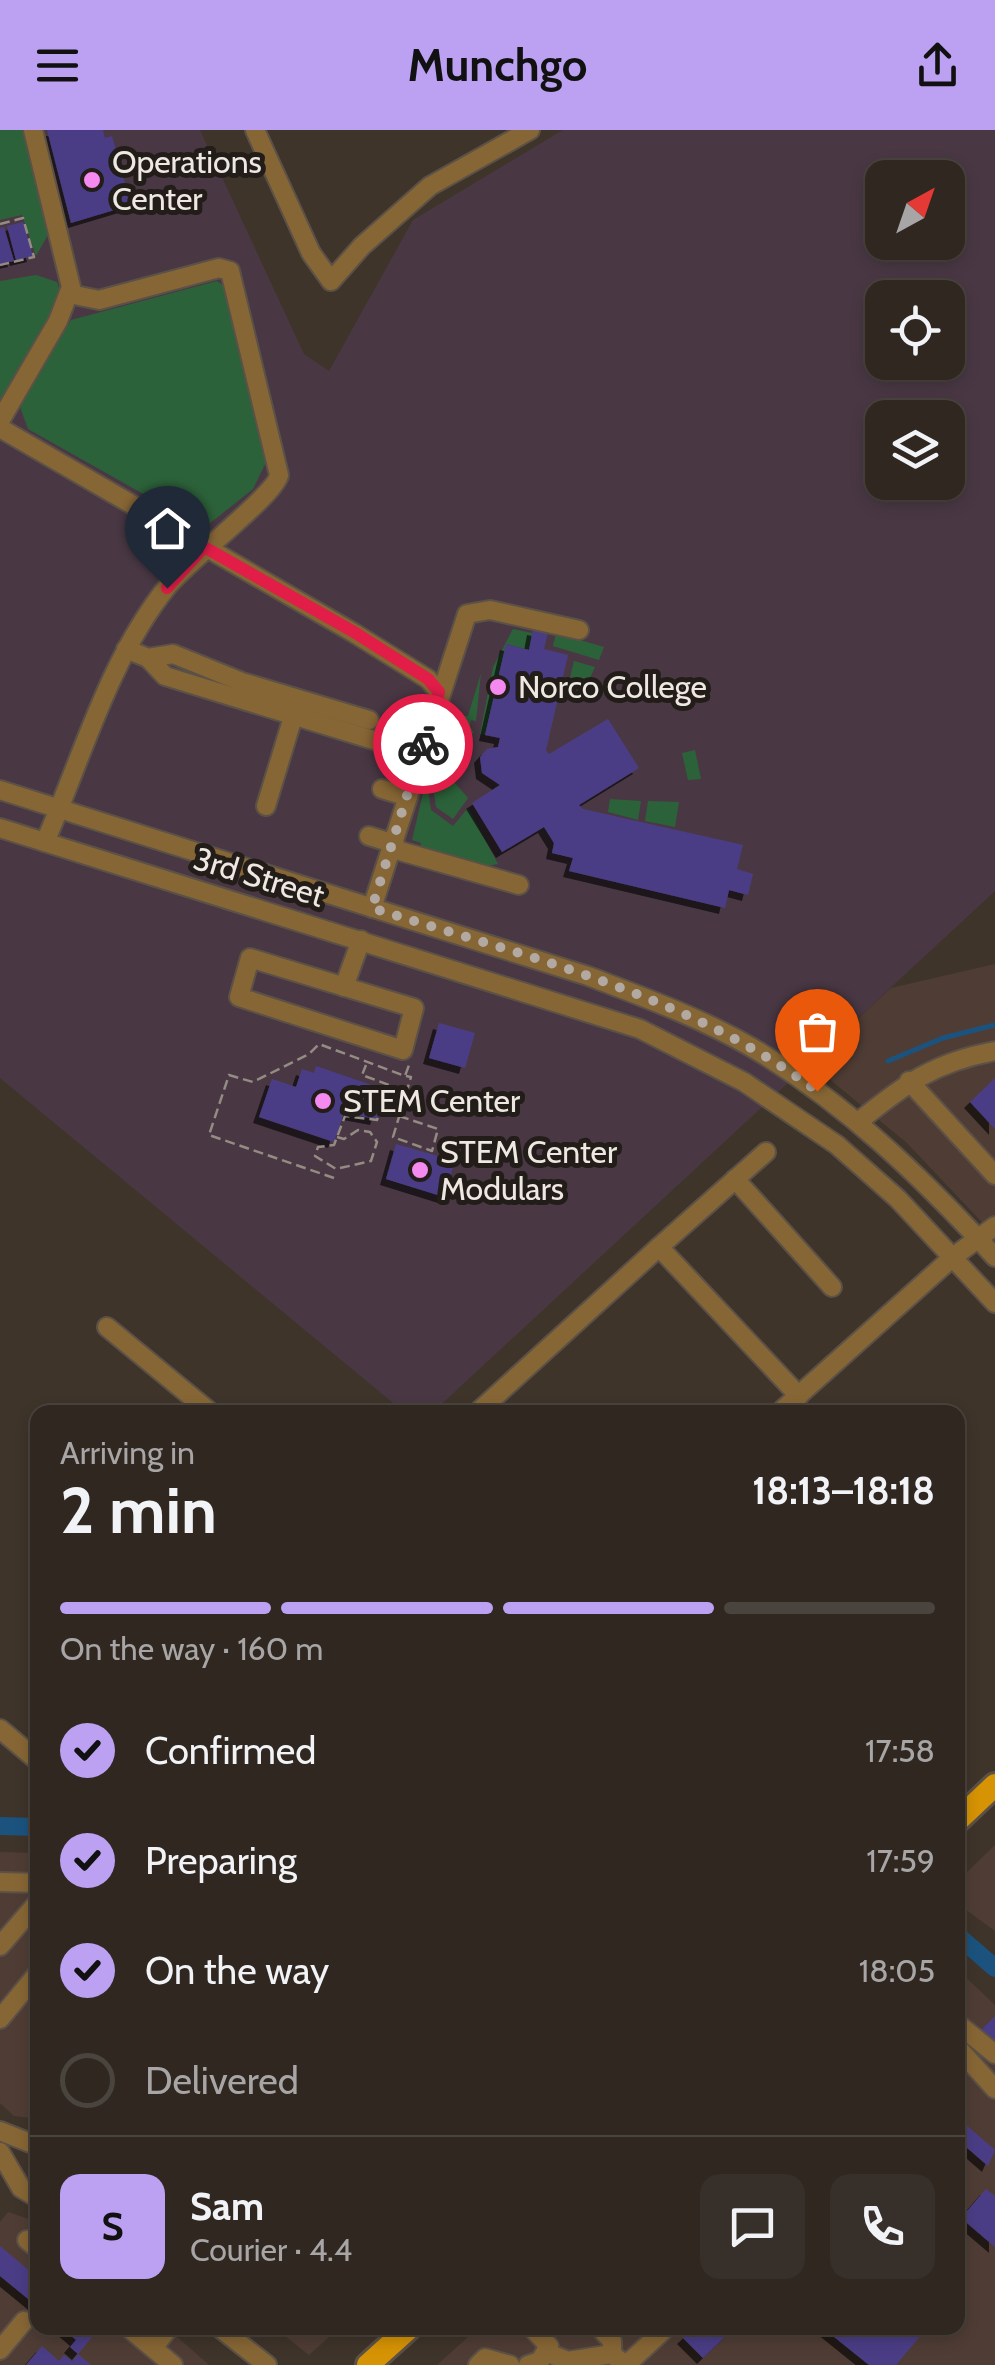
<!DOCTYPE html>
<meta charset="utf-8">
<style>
body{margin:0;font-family:Cabin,sans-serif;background:#372f29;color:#f1f3f6;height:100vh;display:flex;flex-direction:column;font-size:38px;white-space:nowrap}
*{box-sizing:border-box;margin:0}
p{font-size:32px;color:#a7a5a5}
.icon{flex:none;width:55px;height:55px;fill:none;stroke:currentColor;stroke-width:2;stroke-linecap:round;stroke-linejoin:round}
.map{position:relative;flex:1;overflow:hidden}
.sheet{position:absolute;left:30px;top:1275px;width:935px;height:930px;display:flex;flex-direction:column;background:#2f2720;border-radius:20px;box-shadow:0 5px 15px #0003,0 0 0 2px #4a443e}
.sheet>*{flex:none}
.needle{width:65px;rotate:40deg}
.buttons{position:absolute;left:865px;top:30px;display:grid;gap:20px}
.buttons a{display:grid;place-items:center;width:100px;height:100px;border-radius:20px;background:#2f2720;box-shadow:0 5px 15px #0003,0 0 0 2px #4a443e;font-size:50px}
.pin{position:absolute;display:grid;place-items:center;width:85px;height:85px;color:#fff;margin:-102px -42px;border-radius:50% 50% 50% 0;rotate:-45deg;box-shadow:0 0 10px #0007}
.pin .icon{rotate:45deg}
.courier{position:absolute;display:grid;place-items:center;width:100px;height:100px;margin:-50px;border:8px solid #e11d48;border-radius:50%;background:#fff;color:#222;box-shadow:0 2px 12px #0007}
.overview em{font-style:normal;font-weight:700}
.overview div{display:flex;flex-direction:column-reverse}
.overview{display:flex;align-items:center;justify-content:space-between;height:170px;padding:0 30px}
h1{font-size:65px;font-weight:700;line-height:75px}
.bar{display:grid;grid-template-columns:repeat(4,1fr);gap:15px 10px;align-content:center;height:120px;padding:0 30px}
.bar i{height:12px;border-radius:8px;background:#4a443e}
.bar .active{background:#bca0f2}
.bar p{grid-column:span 4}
.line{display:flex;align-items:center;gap:25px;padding:0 30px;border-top:2px solid #4a443e}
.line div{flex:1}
.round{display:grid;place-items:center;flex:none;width:105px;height:105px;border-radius:20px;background:#372f29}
ol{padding:0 30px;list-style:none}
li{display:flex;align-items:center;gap:30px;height:110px}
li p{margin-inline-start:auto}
li .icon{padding:10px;border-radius:50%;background:#bca0f2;color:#111;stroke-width:4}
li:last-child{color:#a7a5a5}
li i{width:55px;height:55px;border:5px solid #4a443e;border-radius:50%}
header{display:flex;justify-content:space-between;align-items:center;height:130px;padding:0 30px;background:#bca0f2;color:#111;font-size:45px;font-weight:700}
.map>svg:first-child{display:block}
</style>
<header><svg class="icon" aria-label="menu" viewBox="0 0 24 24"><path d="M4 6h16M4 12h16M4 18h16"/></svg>Munchgo<svg class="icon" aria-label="share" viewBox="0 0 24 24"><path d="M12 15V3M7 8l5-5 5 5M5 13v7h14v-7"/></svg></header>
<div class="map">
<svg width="995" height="2235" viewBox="0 0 995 2235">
<defs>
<filter id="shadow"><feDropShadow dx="-6" dy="6" stdDeviation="0" flood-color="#0009"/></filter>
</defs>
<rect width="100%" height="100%" fill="#3f342a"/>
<!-- commercial -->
<g fill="#4f3d35">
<polygon points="995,834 995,1106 907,1013 810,933 891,858"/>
<polygon points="995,1715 995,1801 958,1774 958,1751"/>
<polygon points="0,1722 37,1723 37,1989 14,1986 0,1973"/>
<polygon points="958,1840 995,1875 995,2235 437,2235 478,2198 958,2198"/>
<polygon points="8,2082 37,2092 38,2198 167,2198 209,2235 0,2235 0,2092"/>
<polygon points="275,2198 339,2198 309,2225"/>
</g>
<!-- education -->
<path fill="#493844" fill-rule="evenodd" d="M0,0H200L304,224L329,241L413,90L563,0H995V761L433,1282H404L0,948ZM882,48H948V112H882ZM882,168H948V232H882ZM882,288H948V352H882Z"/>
<!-- green -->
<g fill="#2c623a">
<polygon points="0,0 23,0 49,103 36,126 22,85 0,90"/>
<polygon points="36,145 57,152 60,160 54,179 0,270 0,151"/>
<polygon points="217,151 225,157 268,328 253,359 209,394 195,393 28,299 19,274 71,190"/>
<polygon points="513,499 532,503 529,520 507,514 485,605 480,604 493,537"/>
<polygon points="556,503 604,517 599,530 553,516"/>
<polygon points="574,531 595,537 582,565 567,560"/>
<polygon points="481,543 476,591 471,590 470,596 474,603 466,605 450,588 452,584 468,586"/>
<path d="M453,607L457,610L451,641L440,644C435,628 438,615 453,607Z"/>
<polygon points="695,620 701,649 688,650 682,623"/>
<polygon points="453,651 468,668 453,689 436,677 433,657"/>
<path d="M424,659H428L431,680L453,696L468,678L498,734C475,740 442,725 420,718L421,713L412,710Z"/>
<polygon points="610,669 641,671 638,690 608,682"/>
<polygon points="648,671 679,672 675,697 645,691"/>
</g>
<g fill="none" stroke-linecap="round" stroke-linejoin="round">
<!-- stream -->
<polyline stroke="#1b537e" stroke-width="5" points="888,931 943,908 995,895"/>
<!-- canal -->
<g stroke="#1b537e" stroke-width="18">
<polyline points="0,1696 38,1697"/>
<polyline points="958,1806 995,1838"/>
</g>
</g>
<!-- building -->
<g fill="#4b3e85" filter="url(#shadow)">
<polygon points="47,0 103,0 105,8 112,6 131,75 71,93"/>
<polygon points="23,92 33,126 16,130 7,96"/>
<polygon points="4,97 14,131 0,134 0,98"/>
<polygon points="533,499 548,502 544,519 568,525 546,620 549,624 608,589 639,638 579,675 583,679 743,715 737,739 753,744 748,765 729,760 725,778 569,741 573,728 552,723 554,713 544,697 502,722 472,673 500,655 482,643 480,627 487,619 498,617 500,608 485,605 506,514 529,520"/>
<polygon points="439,893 475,903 465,938 429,928"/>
<polygon points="316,936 386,960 376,989 344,983 334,1012 259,987 272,949 296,957 302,939 314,943"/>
<polygon points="995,948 995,999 970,972"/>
<polygon points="396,1014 455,1031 444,1067 386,1049"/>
<polygon points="995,1886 995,1914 981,1900"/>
<polygon points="958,1988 995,2020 988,2036 958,2010"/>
<polygon points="986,2059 995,2066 995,2117 961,2088"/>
<polygon points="0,2116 38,2148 38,2177 0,2146"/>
<polygon points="62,2198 98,2200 78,2224 91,2235 26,2235 42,2216 59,2231 64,2225 72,2231 78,2224 70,2217 76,2210"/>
<polygon points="694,2198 734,2198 703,2228 683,2208"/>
<polygon points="823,2198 927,2198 896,2235 869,2235"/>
</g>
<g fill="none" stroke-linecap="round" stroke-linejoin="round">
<!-- minor casing -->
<g stroke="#5b5147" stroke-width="22">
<g id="minor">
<polyline points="255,0 311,123 331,151 362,116 430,56 530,0"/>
<polyline points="0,291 58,191 71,157 33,0"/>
<polyline points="0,298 354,503 428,549 439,562"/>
<polyline points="126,519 148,528 165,546 419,624"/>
<polyline points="148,528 173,524 242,552 369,590"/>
<polyline points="382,659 408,667"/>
<path d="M0,660L588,846C643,867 699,887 751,917C844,972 922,1047 995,1127"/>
<polyline points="266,676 293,587"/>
<polyline points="0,698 640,899 744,952 837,1015 898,1069 995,1173"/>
<polyline points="369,706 395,714"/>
<path d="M45,712C83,626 108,531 167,457C189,430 276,364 279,345L230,141L219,138L99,170L70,164"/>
<polyline points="393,719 519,755"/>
<polyline points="372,778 467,484 490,480 579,500"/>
<polygon points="250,828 414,878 403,920 239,867"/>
<polyline points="344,857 361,810"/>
<polyline points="909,951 995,1045"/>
<path d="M858,992C905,954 934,932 995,921"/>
<polyline points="766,1022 659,1117 799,1266"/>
<polyline points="735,1049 832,1157"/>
<polyline points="107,1197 210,1282"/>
<polyline points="478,1282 659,1117"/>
<polyline points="780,1282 953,1127 995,1096"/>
<polyline points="0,1599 38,1631"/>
<polyline points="0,1752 38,1753"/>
<polyline points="0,1816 38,1772"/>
<polyline points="0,1889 38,1843"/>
<polyline points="958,1894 995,1924"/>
<polyline points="958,1918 995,1959"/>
<polyline points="0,2001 38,2016"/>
<polyline points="0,2022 21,2058 38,2068"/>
<polyline points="27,2110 38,2119"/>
<polyline points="129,2198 173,2235"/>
<polyline points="220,2198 267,2235"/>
<polyline points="600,2198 612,2211 612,2224"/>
<polyline points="153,2218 169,2198"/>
<polyline points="0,2220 24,2191"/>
<polyline points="548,2223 568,2231 612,2224 625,2235"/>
<polyline points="478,2235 485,2228 510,2235"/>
<polyline points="528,2235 540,2231 549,2216 532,2198"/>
<polyline points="626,2235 666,2198"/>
</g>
</g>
<!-- major casing -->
<g stroke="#5b5147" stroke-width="28">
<g id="major">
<polyline points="958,1690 995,1655"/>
<polyline points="368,2235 409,2198"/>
</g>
</g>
<!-- path -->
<g stroke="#948b83" stroke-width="2.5" stroke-dasharray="10 5" stroke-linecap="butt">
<polyline points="0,94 23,88 34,127 0,135"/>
<polyline points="399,986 438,999 432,1021 393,1007 411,947 406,946"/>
<polyline points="337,1007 344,1009 358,1000 370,1002 377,1012 371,1031 336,1039 315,1026 318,1017 334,1015 345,986 377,990 389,955 362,945 366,935"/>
<polyline points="334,1048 209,1005 229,945 253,952 309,924 319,914 405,946 409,935"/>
</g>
<!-- minor -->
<use href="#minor" stroke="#876635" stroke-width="18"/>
<!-- major -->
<use href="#major" stroke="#d69304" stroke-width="22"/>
</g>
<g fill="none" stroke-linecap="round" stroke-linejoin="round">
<!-- done -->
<path stroke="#b1a9a2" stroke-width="10" stroke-dasharray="0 18" d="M423,614L372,778C524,826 687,864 817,961"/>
<!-- route -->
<polyline stroke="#e11d48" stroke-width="12" points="167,458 204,417 354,502 428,549 439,562 423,614"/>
</g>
<!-- markers -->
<g fill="#f489f0" stroke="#221d18" stroke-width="4">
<circle cx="92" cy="50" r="10"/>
<circle cx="498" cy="557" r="10"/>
<circle cx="323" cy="971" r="10"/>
<circle cx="420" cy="1040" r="10"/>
</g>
<g text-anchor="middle" stroke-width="10" stroke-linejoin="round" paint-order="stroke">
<!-- poi labels -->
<g font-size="32" fill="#efe8e2" stroke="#221d18" text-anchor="start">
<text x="112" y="43">Operations<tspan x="112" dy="37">Center</tspan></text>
<text x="518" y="568">Norco College</text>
<text x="343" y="982">STEM Center</text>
<text x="440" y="1033">STEM Center<tspan x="440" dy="37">Modulars</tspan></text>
</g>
<!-- street labels -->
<g font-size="32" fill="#efe8e2" stroke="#221d18">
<text transform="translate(259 747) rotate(17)" y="11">3rd Street</text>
</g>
</g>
</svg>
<div class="buttons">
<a><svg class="needle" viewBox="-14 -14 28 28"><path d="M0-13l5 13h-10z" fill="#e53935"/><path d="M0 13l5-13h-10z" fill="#a7a5a5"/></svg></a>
<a><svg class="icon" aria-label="locate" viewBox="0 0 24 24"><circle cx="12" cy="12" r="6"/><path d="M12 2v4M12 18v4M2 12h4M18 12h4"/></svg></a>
<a><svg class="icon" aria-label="layers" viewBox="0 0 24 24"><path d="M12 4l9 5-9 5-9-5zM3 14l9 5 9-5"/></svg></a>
</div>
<div class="pin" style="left:817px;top:961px;background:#ea580c"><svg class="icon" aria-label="bag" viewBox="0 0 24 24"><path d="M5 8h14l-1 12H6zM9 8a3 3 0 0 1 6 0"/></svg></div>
<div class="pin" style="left:167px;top:458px;background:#1f2937"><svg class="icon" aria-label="home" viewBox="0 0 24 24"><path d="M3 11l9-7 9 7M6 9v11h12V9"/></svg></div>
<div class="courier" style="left:423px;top:614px"><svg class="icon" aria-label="bike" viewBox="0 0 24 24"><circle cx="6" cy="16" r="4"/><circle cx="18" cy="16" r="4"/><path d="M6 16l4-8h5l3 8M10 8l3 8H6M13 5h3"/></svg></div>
<section class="sheet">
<div class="overview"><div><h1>2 min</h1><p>Arriving in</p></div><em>18:13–18:18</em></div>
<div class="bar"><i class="active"></i><i class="active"></i><i class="active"></i><i></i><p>On the way · 160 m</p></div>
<ol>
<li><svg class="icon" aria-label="check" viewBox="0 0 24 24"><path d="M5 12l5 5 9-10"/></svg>Confirmed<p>17:58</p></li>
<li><svg class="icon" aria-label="check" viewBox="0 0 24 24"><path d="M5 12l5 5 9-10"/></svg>Preparing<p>17:59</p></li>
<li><svg class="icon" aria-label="check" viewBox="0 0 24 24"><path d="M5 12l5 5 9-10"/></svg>On the way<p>18:05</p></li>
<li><i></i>Delivered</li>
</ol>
<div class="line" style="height:180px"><b class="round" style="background:#bca0f2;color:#111">S</b><div><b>Sam</b><p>Courier · 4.4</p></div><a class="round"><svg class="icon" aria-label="chat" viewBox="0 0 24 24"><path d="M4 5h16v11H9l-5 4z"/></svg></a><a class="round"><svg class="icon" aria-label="phone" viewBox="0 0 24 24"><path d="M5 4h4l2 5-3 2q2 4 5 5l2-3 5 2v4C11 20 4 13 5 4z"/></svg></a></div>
</section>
</div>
